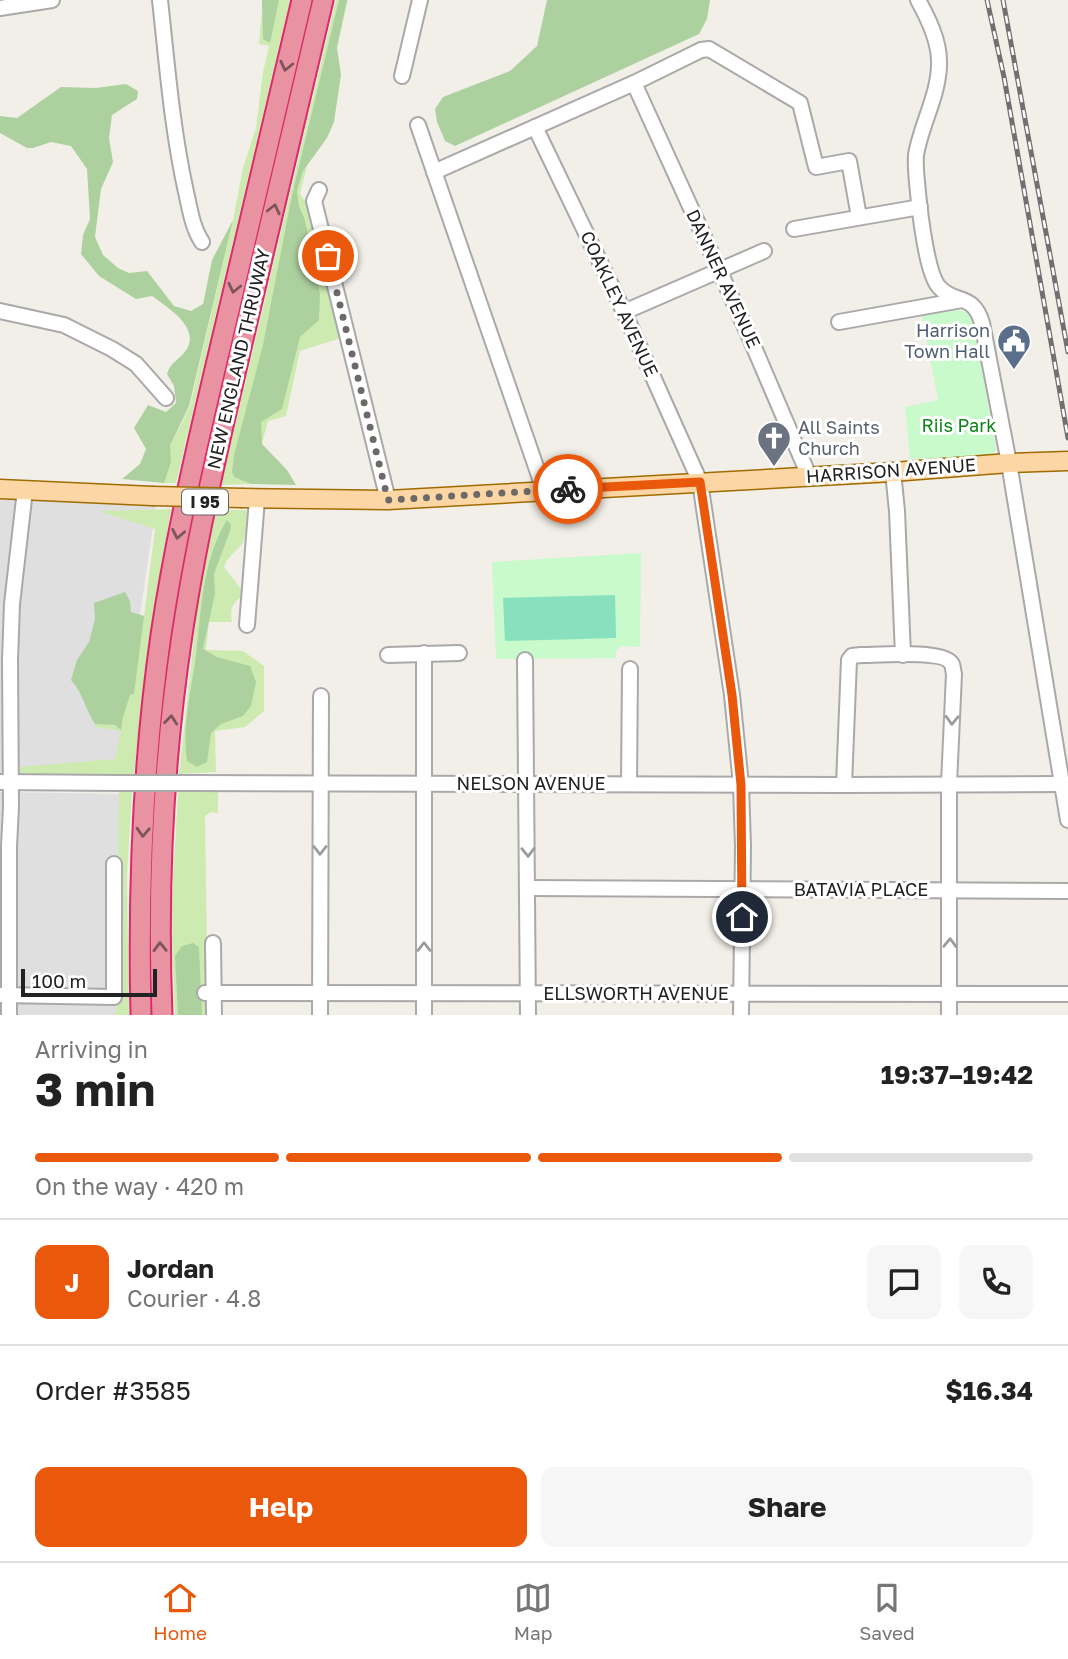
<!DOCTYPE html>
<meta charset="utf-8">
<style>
body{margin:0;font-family:"Golos Text",sans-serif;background:#f6f6f6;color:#222;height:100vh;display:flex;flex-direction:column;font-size:26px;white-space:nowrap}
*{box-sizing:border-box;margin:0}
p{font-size:23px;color:#767676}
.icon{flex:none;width:38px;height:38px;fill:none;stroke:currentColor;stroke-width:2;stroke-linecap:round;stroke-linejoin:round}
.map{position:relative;height:1015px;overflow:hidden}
.drawer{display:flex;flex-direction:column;background:#fff;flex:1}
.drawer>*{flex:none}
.scale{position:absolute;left:21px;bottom:18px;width:136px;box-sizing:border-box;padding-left:7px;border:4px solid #222;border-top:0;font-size:19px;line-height:24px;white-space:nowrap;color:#222;-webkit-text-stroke:5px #fff;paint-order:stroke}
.pin{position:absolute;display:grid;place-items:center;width:60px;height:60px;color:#fff;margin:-30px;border:4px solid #fff;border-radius:50%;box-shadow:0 2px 7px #0007}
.courier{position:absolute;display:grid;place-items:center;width:70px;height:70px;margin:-35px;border:5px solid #ea580c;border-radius:50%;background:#fff;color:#222;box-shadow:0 2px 9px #0007}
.head em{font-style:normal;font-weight:700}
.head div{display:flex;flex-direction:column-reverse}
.head{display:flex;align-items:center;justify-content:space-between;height:119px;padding:0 35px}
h1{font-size:46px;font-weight:700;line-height:52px}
.bar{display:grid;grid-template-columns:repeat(4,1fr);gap:10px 7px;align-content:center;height:84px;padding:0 35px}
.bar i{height:9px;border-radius:5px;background:#e0e0e0}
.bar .selected{background:#ea580c}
.bar p{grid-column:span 4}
.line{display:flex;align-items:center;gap:18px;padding:0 35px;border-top:2px solid #e0e0e0}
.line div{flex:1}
.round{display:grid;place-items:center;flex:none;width:74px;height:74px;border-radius:14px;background:#f6f6f6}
.action{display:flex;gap:14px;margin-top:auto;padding:14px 35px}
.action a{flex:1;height:80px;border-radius:14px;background:#ea580c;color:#fff;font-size:28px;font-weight:700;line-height:80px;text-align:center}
.action a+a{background:#f6f6f6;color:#222}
.dock{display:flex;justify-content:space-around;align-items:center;height:98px;border-top:2px solid #e0e0e0;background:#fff;font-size:19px;color:#767676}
.dock a{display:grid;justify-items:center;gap:4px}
.dock .selected{color:#ea580c}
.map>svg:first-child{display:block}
</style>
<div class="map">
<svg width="1068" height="1015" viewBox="0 0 1068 1015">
<rect width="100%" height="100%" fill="#f2efe9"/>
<!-- residential -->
<g fill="#e0dfdf">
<polygon points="0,497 156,506 116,778 0,777"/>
<polygon points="0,792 125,794 127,1015 0,1015"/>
</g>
<!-- grass -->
<g fill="#cdebb0">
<polygon points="263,0 290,0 176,483 164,483 170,447 190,406 233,220 243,168 256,128 263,72 269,46 259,44"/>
<polygon points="336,0 348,0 300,194 309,207 341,338 300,351 286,416 268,421 251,484 221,485"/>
<polygon points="171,509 148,645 134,774 19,774 17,767 115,759 121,731 95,727 107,605 144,616 155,529 99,511"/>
<path d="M216,510H246C249,518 246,537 242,544C235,553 228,556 224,567L245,594C233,603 229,607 232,622H209L206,650L243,651L264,666V711L245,727L215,731L216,772L179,774L197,611Z"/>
<polygon points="119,791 132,791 127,876 129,1015 116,1015"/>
<polygon points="178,791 218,791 218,813 211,812 205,816 208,1015 175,1015 171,917"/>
</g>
<!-- forest -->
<g fill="#add19e">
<polygon points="262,0 279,0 270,43 263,39"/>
<polygon points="339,0 347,0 337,48 341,75 334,122 327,138 303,171 297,191 299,206 305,220 320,295 319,320 300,337 282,409 261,422 262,444 287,470 296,485 251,484 234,477 232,472 234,455 263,345 292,195"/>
<polygon points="547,0 710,0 707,19 699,34 455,146 445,141 437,122 435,109 443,97 510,71 537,46"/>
<path d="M126,84L138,91L137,99L112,115L109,138L113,162L101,189L95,237L103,255L118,268L129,273L147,271L174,306L191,311L203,304L212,260L233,220L189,406L170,446L171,462L164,483L122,479L140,464L146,449L134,428L148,405L166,412L176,403L174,386L167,374C170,363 177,361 184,353C204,329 168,308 152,296L136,299L99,276L81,254L83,235L90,219L87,169L71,146L51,142L33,148H27L0,133V116L17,118L61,87L96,88Z"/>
<path d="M227,520L231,525L230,531L214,574L215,593L203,649L217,657L250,666L256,682L251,706L243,716L221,724L211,733L207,762L197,767L187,761C182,729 190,695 195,663C201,615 201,562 227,520Z"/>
<path d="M125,592L130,601L131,612L144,616L134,694L130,695L123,717L121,730L115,725L95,724C85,709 83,693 71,680L77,660L89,642L95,619L94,603Z"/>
<polygon points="193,943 199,947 202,1015 178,1015 175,956 182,946"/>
</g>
<!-- park -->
<g fill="#c8facc">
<polygon points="958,310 966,312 973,321 996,450 990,456 910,459 905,407 938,400 922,316"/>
<polygon points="641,553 640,647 621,646 616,651 616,658 496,659 492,562"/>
</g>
<!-- pitch -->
<polygon fill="#88e0be" points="615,595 616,638 505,641 503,598"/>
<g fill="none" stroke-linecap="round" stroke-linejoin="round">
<!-- minor casing -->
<g stroke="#a9a9a9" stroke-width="18">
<g id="minor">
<path d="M160,0C167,64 172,129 186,192C190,209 192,227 202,242"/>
<path d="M918,0C928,18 939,40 939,61C940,93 921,124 916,155C915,167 917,181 918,193C920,213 927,274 939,287C955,305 973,292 982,323L1009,463L1068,820"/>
<polyline points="0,8 52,0"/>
<polyline points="402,76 420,0"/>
<polyline points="634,83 750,338 809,476"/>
<polyline points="418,125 544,490"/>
<polyline points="535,127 624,312 700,482 732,695 741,785 743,846 741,1015"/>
<polyline points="434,172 634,83 701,50 709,49 800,103 816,167 849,161 859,217"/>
<polyline points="319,190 314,201 388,500"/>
<polyline points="794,229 920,207"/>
<polyline points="0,311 64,325 112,349 136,364 166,398"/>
<polyline points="624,312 764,251"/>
<polyline points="839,322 962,300"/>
<polyline points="893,472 897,511 903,655"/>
<polyline points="247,625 257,499"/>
<polyline points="424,653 424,1015"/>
<polyline points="388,655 459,653"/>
<polyline points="525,660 528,1015"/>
<polyline points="0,782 119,783"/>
<polyline points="193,783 844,785 1062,784"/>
<polyline points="629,784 630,669"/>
<path d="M844,785L849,660L852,656L861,655C877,655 943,650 951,663C953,664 953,671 954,674L949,784V1015"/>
<polyline points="528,888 1068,891"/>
<polyline points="213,943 214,1015"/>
<polyline points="205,993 1068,994"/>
<polyline points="1,995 114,997 114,864"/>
<polyline points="9,1015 9,846 11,807 10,660 12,604 25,490"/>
<polyline points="320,1015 321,696"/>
</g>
</g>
<!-- major casing -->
<g stroke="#a06b00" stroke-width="21">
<g id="major">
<polyline points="0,489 152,496"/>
<polyline points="243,498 388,500 893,472 1009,463 1068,461"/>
</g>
</g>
<!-- highway casing -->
<g stroke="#dc2a67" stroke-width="23">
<g id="highway">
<path d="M141,1015C138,888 143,761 161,635C177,528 202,424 227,319C252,213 277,106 302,0"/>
<path d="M162,1015C157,888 163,761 182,635C197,534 221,434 244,335C270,223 297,112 323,0"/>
</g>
</g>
<!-- minor -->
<use href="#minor" stroke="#fff" stroke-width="14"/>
<!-- major -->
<use href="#major" stroke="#fcd6a4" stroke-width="18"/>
<!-- highway -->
<use href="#highway" stroke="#e892a2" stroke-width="19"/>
<!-- rail casing -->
<g stroke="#707070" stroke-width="5">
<g id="rail">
<polyline points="987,0 1004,77 1068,438"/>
<polyline points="1003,0 1068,352"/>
</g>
</g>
<!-- rail -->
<use href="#rail" stroke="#fff" stroke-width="2.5" stroke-dasharray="8" stroke-linecap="butt"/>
<!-- minor-bridge casing -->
<g stroke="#a9a9a9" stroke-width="18" stroke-linecap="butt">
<polyline id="minor-bridge" points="119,783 193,783"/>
</g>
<!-- major-bridge casing -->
<g stroke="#a06b00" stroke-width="21" stroke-linecap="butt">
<polyline id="major-bridge" points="152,496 243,498"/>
</g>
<!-- minor-bridge -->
<use href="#minor-bridge" stroke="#fff" stroke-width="14"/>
<!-- major-bridge -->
<use href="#major-bridge" stroke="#fcd6a4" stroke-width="18"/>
</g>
<!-- one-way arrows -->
<defs><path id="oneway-chevron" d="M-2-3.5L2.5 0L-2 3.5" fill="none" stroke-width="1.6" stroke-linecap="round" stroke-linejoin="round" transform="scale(1.75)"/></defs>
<g stroke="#7b545c">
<use href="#oneway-chevron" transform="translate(286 66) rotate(103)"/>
<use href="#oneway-chevron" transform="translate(274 209) rotate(-77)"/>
<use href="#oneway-chevron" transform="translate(234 288) rotate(103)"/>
<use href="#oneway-chevron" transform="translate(178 534) rotate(101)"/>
<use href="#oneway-chevron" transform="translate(171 720) rotate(-84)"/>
<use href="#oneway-chevron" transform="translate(143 832) rotate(93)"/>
<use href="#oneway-chevron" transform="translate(160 947) rotate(-91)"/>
</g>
<g stroke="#9c9c9c">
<use href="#oneway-chevron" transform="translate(952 720) rotate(92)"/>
<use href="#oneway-chevron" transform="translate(320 850) rotate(90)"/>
<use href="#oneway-chevron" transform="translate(528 852) rotate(89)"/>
<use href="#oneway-chevron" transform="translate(950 943) rotate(-89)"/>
<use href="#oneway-chevron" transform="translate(424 947) rotate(-90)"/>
</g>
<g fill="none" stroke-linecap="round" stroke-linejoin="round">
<!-- done -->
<polyline stroke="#6b6a68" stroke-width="7" stroke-dasharray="0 12.6" points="328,256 388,500 568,489"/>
<!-- route -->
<polyline stroke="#ea580c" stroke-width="9" points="568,489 700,482 732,695 741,785 742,917"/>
</g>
<!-- icons -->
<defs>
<g id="civic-pin" transform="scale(1.75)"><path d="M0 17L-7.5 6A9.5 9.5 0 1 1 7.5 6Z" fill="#5c6f8a" stroke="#fff"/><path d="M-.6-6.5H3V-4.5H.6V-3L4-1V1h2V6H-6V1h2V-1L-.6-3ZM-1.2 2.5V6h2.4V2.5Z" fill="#fff"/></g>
<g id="church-pin" transform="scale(1.75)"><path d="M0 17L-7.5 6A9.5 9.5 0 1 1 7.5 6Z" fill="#6b7280" stroke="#fff"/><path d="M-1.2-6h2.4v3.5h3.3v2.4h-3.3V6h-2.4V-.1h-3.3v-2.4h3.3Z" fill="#fff"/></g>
</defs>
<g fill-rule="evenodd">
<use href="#civic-pin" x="1014" y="341"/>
<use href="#church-pin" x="774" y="438"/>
</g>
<g text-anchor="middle" stroke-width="6" stroke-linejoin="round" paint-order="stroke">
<!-- shield labels -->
<rect fill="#fff" stroke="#646464" stroke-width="2" x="182" y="489.5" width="46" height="25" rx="5"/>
<g font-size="16" font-weight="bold" fill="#222">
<text x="205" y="508">I 95</text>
</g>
<!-- street labels -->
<g font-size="18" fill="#222" stroke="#fff">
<text transform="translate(723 279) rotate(65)" y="6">DANNER AVENUE</text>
<text transform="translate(619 304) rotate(65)" y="6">COAKLEY AVENUE</text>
<text transform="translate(239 359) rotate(-77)" y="6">NEW ENGLAND THRUWAY</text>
<text transform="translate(891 471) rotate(-4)" y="6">HARRISON AVENUE</text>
<text x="531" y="790">NELSON AVENUE</text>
<text x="861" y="896">BATAVIA PLACE</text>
<text x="636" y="1000">ELLSWORTH AVENUE</text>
</g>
<!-- service labels -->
<g font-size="18" fill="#4e5e75" stroke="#fff" text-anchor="end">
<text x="990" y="337">Harrison<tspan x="990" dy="21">Town Hall</tspan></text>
</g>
<!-- park labels -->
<g font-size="18" fill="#0c8416" stroke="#fff">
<text x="959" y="432">Riis Park</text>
</g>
<!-- worship labels -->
<g font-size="18" fill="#5b616d" stroke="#fff" text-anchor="start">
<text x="798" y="434">All Saints<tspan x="798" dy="21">Church</tspan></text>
</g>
</g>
</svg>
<div class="scale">100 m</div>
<div class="pin" style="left:328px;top:256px;background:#ea580c"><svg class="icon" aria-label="bag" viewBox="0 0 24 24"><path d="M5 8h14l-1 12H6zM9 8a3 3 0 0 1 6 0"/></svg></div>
<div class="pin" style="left:742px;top:917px;background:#1f2937"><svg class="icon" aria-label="home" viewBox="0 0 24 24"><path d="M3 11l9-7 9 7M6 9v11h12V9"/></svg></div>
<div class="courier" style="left:568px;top:489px"><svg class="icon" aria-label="bike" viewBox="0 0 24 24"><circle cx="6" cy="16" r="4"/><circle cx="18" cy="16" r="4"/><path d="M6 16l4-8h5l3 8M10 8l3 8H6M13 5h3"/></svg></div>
</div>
<section class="drawer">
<div class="head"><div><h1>3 min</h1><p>Arriving in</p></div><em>19:37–19:42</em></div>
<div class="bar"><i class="selected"></i><i class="selected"></i><i class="selected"></i><i></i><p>On the way · 420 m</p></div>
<div class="line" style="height:126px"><b class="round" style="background:#ea580c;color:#fff">J</b><div><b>Jordan</b><p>Courier · 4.8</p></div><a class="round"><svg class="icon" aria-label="chat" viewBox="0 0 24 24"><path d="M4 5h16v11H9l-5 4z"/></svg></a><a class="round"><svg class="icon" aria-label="phone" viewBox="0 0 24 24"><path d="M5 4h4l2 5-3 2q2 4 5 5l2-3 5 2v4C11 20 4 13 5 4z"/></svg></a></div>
<div class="line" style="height:91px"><div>Order #3585</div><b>$16.34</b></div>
<div class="action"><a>Help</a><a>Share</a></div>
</section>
<nav class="dock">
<a class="selected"><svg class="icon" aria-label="home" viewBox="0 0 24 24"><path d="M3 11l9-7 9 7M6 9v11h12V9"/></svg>Home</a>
<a><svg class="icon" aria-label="map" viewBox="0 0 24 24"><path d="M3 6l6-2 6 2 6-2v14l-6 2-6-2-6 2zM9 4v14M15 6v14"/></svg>Map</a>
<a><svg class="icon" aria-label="saved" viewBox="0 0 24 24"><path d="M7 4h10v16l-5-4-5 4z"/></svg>Saved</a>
</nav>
